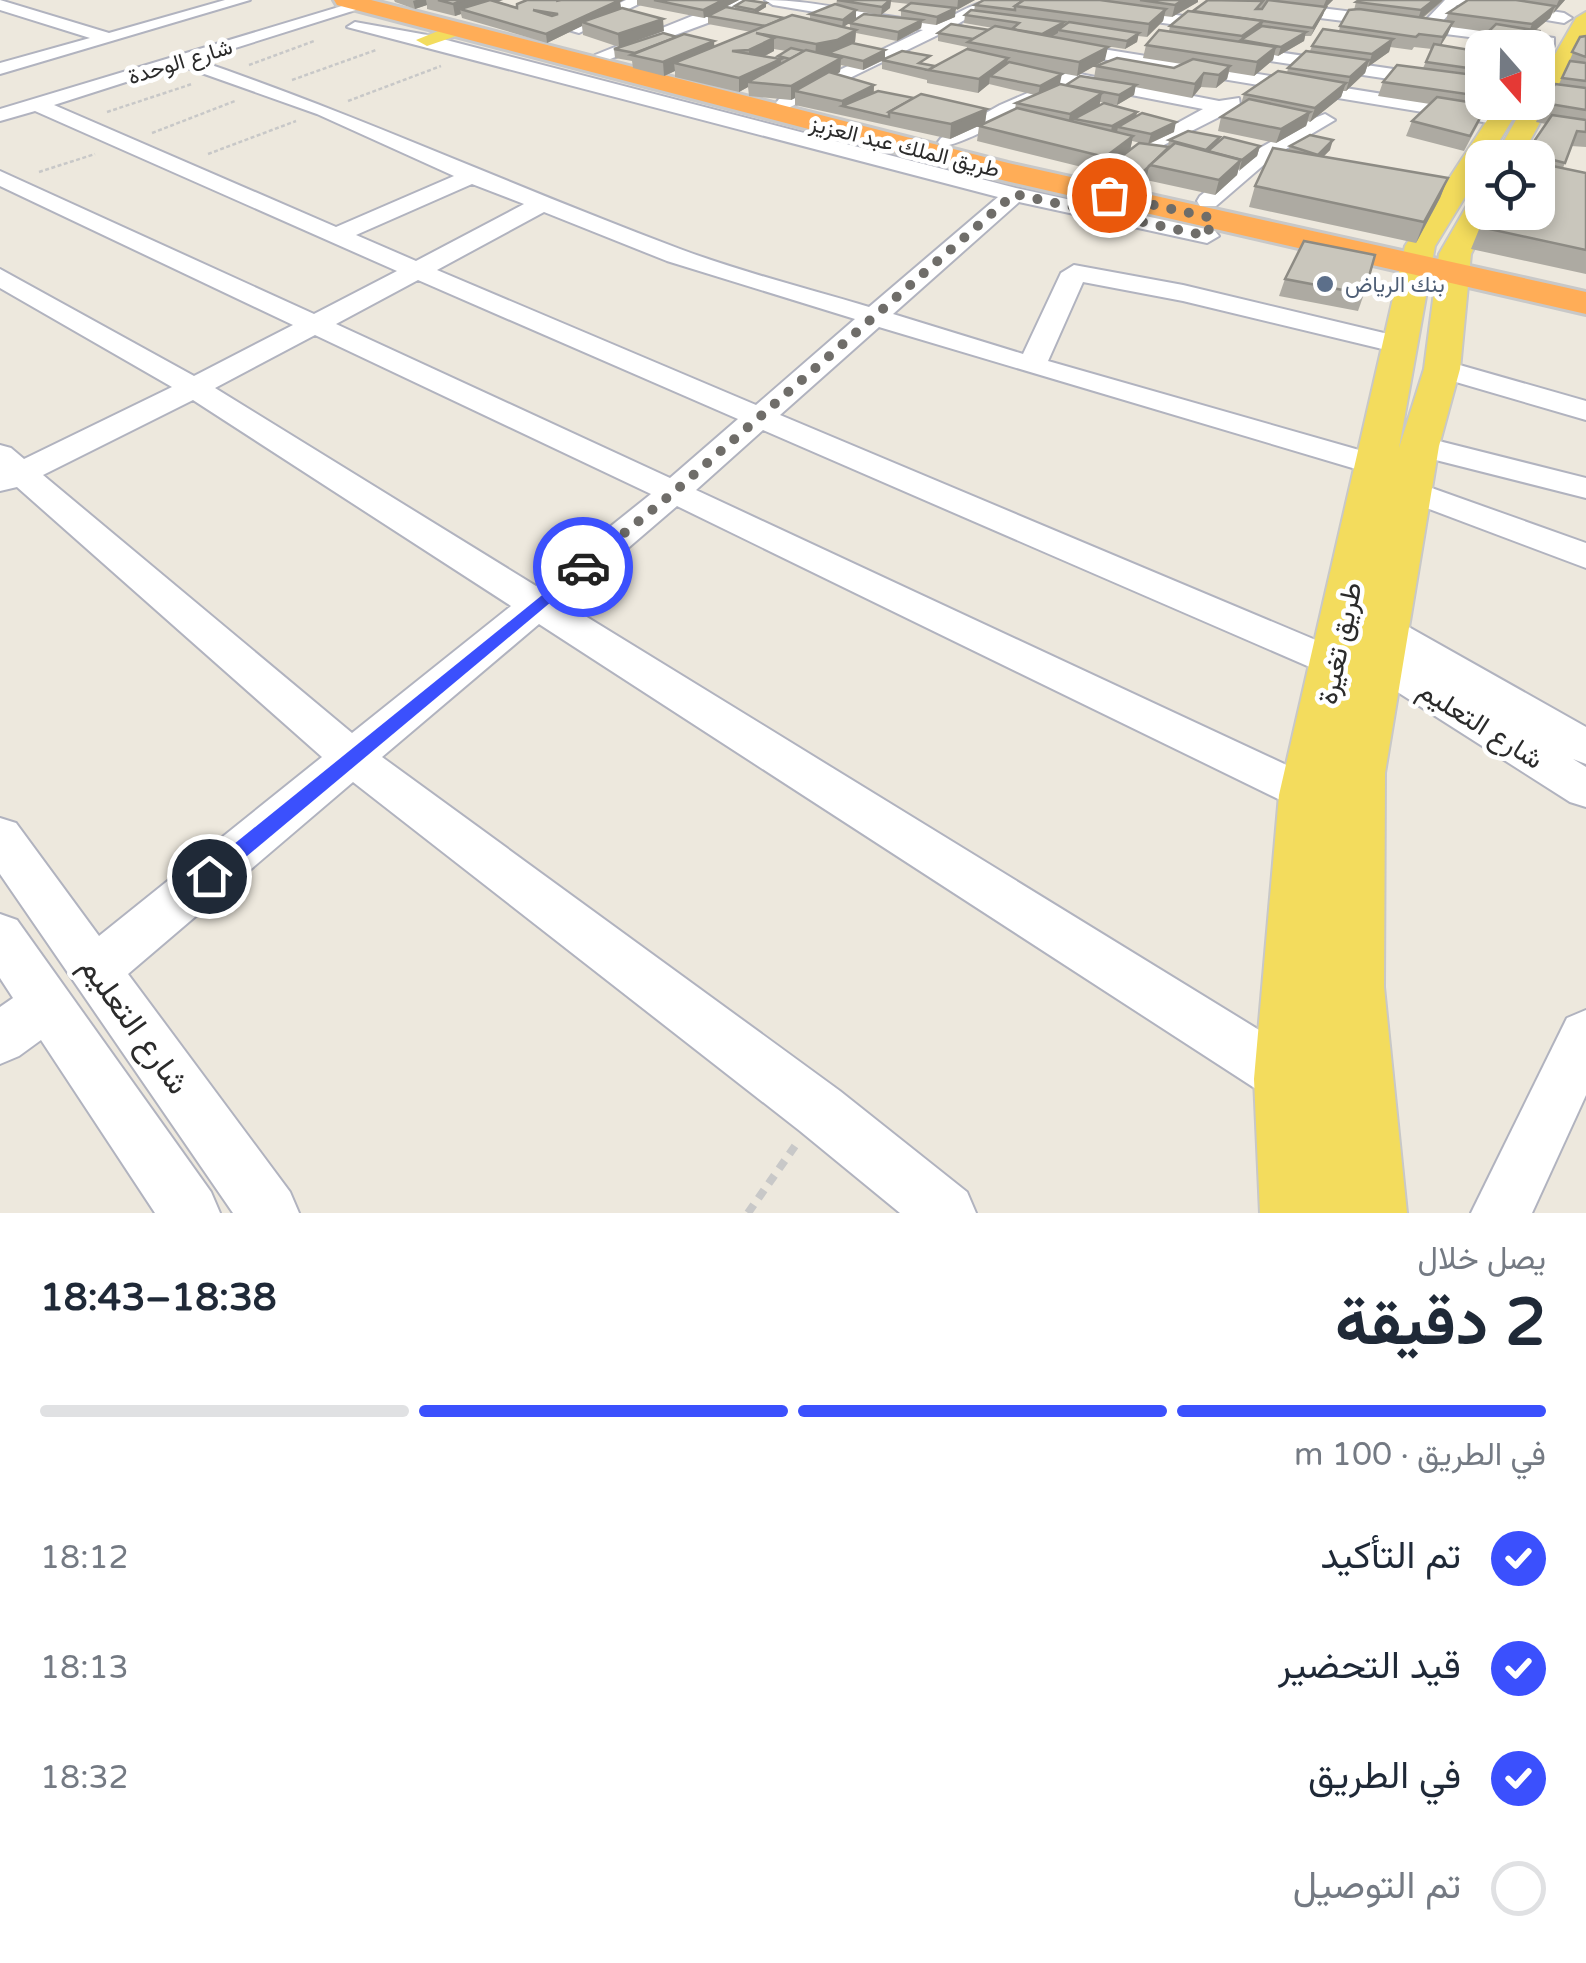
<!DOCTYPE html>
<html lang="ar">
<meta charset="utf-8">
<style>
body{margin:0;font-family:"Varela Round",Vazirmatn,sans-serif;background:#f6f6f7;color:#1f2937;direction:rtl;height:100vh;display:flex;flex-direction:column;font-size:38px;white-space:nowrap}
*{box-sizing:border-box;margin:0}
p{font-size:32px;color:#747a83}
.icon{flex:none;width:55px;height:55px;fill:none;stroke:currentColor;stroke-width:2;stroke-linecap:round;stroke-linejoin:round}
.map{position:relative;height:1213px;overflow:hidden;direction:ltr}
.sheet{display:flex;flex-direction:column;background:#fff;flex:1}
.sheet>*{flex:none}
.needle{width:65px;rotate:160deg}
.fabs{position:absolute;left:1465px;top:30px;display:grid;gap:20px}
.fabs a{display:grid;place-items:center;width:90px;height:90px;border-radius:20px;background:#fff;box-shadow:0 5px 15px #0003;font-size:50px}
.pin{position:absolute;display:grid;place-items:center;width:85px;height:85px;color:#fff;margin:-42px;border:5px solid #fff;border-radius:50%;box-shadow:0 2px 10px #0007}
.courier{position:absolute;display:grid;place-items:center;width:100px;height:100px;margin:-50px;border:8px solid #3b50fd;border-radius:50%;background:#fff;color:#222;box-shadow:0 2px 12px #0007}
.headline em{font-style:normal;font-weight:700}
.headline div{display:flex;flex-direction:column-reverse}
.headline{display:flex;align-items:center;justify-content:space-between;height:170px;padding:0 40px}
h1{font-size:65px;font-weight:700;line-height:75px}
.bar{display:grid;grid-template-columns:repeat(4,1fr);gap:15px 10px;align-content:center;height:120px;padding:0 40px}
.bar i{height:12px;border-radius:8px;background:#e0e1e3}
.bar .on{background:#3b50fd}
.bar p{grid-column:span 4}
ol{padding:0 40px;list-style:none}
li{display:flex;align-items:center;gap:30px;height:110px}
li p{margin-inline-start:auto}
li .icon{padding:10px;border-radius:50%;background:#3b50fd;color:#fff;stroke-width:4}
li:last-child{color:#747a83}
li i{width:55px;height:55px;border:5px solid #e0e1e3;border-radius:50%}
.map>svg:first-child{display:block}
</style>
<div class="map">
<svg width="1586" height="1213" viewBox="0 0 1586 1213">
<rect width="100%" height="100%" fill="#ede8dd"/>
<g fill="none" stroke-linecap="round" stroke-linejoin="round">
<!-- minor casing -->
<g stroke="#b1b3bf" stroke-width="4">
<g id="minor">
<polygon points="0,0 109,33 225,0 250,0 0,74 0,63 90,38 0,10"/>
<path d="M362,0L367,4L365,7L197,60C361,116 517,188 680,249C741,272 806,288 869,307L998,197L347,27L355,22L427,35L1016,188L1215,231L1219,236L1207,243L1019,202L893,314L1023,354L1061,273L1074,265L1183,285L1409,339L1413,345L1399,353L1183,301L1083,282L1048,361L1387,458L1392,465L1387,472L1376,475L879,327L780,415L1349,654L1355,664L1349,674L1335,678L763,430L696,490L1323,782L1329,795L1323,808L1307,813L677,506L564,603L1308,1060L1316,1079L1308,1098L1289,1106L1270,1098L539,624L382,757L840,1091L967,1192L976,1213H900L800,1131L353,782L128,974L290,1192L299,1213H233L0,874V818L16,823L99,936L322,757L17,487L0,491V445L11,448L24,459L172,387L0,288V269L194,376L293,325L0,186V171L314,314L397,271L35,111L0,121V109ZM179,65L317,114L454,176L336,227L54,105ZM472,184L524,204L416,261L356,235ZM544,212L667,261L855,319L756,405L437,270ZM418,280L738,419L670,478L336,324ZM315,335L651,494L536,586L215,388ZM193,400L511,606L352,733L43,475Z"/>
<polygon points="626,0 647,0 579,33 565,29"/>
<polygon points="732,0 752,0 713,21 610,59 595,55"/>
<path d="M765,0C822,0 875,18 931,21C950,23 970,0 998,0L956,25L1003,37L995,42L942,33L786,109L776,103L779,99L923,30L773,5Z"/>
<polygon points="1027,0 1068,0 1227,22 1235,27 1227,32 1035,5"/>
<polygon points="1445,0 1482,0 1564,13 1572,18 1564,23 1457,5 1441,23 1554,38 1554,46 1548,47 1273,12 1265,7 1273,2 1425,21"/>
<polygon points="1059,42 1501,113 1511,119 1501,125 1053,51 1050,47"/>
<polygon points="1223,44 1482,82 1482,93 1217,53 1214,49"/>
<path d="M1013,61L1219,101L1239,98L1240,105L1312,119L1325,114L1335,120L1274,156L1216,206H1200L1197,201L1200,196L1260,148L1296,128L1225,114L1148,153L1138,147L1141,143L1203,109L1070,83L1069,89C1046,99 956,149 941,146L938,142L941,138L1000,105L1058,80L1007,70V62Z"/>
<polygon points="1442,360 1586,401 1586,420 1432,375 1428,369 1432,363"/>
<polygon points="1419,436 1586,478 1586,498 1408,453 1403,446 1408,439"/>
<polygon points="1412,481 1586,543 1586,568 1400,498 1395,491 1400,484"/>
<polygon points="1384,617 1398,621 1586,727 1586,764 1573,759 1586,767 1586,807 1570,802 1363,670 1357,660 1363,650 1377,646 1385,648 1370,639 1365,630 1370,621"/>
<polygon points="0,914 17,920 211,1192 220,1213 155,1213 41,1040 19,1056 0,1064 0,1007 13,998 0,978"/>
<polygon points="1586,1010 1586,1095 1532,1213 1471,1213 1567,1018"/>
</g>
</g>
<!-- major casing -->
<g stroke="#c8c8c8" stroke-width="4">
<g id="major">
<polygon points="1586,12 1586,37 1525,150 1521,156 1503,156 1499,150 1526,102 1538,102 1538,84 1576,18"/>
<polygon points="458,23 465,25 468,29 465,33 427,46 416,40"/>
<polygon points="1499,102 1523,102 1489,158 1482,158 1482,169 1435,246 1399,448 1424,369 1439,254 1472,197 1482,194 1482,212 1492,212 1471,254 1460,369 1439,446 1385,773 1384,987 1407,1213 1260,1213 1254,1079 1279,795 1405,246"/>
</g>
</g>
<!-- highway casing -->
<g stroke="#c8c8c8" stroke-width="6">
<polygon id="highway" points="334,0 371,0 1008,163 1586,292 1586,314 1006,181 337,5"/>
</g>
<!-- path-far1 -->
<g stroke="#c8c8c8" stroke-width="2.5" stroke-dasharray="4 2.5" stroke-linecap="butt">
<polyline points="249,65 314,41"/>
<polyline points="292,80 376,50"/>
<polyline points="348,101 441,66"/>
<polyline points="107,112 192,84"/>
<polyline points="152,133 235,101"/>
<polyline points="208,154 296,121"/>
<polyline points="39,172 95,154"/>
</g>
<!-- path -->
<polyline stroke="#c8c8c8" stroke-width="8" stroke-dasharray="10 8" stroke-linecap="butt" points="748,1213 795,1146"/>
<!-- minor -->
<use href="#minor" fill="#fff" fill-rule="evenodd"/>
<!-- major -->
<use href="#major" fill="#f3dc5d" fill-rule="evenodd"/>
<!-- highway -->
<use href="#highway" fill="#ffad57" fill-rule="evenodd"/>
</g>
<!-- wall -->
<g fill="#adaaa2" fill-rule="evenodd">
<polygon points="394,0 503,0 498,1 517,8 620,2 621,8 664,31 619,47 583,35 582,26 547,43 462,18 461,14 455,16 427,9 427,5 415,9 395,2"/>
<path d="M637,0H739L712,14L735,9V6L766,7L756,13L784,18L810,19V14L836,4L837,0H975L955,10V17L936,25L922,23L921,28L897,41L856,33L855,42L853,44L885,50V59L935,66L967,49V47L938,41V33L989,30L993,28L964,23L965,15L974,11L975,5L984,0H1198V2L1172,17L1164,16L1163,21L1147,37L1138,36L1137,42L1125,49L1073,41L1105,60L1077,76L1033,68L1060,83L1054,86L1066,85L1094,78L1096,66L1174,68L1182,64L1143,58L1146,45L1169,31L1170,26L1208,0H1333L1325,8L1323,15L1311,36H1305L1304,41L1278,56L1274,55L1273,60L1254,76L1229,72L1227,79L1216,88L1201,87L1192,98L1135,87L1134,95L1117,105L1100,102V106L1137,112L1136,116L1174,132L1149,144L1168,147L1169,140L1220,137L1219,142L1260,146L1257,156L1238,170L1237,175L1215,195L1146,180L1147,176L1139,184L1107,177L1109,167L1102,172L977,141L979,126L1015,109L1016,103L1035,95L989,84L978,93L927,83V80L882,69V61L863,70L841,65L840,72L836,74L874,85V92L987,109L985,123L950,139L795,105V98L791,100L749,96L748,87L739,92L675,77V71L664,76L633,68L632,61L615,58L614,49L714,47L751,32L708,24V16L704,18L637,5ZM891,2L909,4L901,10V18L850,23V28L844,27L856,11L881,15L890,8ZM774,49L786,51L778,56V58L765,56L774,51ZM1132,141L1145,144L1130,150Z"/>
<path d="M1468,0H1565L1552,14L1550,18L1536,30L1539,31L1531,48H1482V100L1480,104L1481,119L1464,151L1406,136L1412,121L1430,104L1378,96L1383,82L1423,68L1432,49L1414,47L1412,50L1390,47L1389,52L1367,67L1365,73L1346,91H1343L1341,97L1310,122L1308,121L1306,126L1276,143L1218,131L1221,117L1241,104L1244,94L1287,73L1288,68L1310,51L1312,46L1339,31L1340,26L1354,10L1356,2L1443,1L1423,18L1446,21L1448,13ZM1451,27L1488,32L1475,45L1473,50L1441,45Z"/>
<polygon points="1586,36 1586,147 1571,146 1563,168 1586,173 1586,274 1471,249 1480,227 1538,212 1538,158 1524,158 1546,124 1536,122 1544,103 1559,84 1580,37"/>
<polygon points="1290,146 1330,150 1323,157 1448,178 1440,198 1416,243 1249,207 1255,186 1288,151"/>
<polygon points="1285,279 1364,294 1358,311 1279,296"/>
</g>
<!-- shaded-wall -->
<g fill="#8d8b84">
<polygon points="416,0 426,0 427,5 415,9 413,1"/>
<polygon points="464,0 503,0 468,12 460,9 461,14 455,16 453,4"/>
<polygon points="618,0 624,0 620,2 621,8 582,22 582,26 547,43 546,34"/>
<polygon points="723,0 739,0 704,18 703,10"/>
<polygon points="891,0 890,8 881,15 882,7"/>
<polygon points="958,0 975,0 957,10"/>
<polygon points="1183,0 1198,0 1198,2 1172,17 1175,5"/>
<polygon points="1326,0 1333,0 1325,8 1323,15 1311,36"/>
<polygon points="1434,0 1443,0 1417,22 1421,10"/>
<polygon points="1559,0 1565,0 1553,14 1558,2"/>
<polygon points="766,3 766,7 755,14 755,10"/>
<polygon points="1555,6 1550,18 1527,37 1532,24"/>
<polygon points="956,8 955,17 936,25 937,17"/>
<polygon points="1166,9 1163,21 1147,37 1149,24"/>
<polygon points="856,10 856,19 842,28 843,20"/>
<polygon points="663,19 664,31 619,47 618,34"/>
<polygon points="922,20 921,28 897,41 898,32"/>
<polygon points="1263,21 1260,34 1241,40 1242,36"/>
<polygon points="1064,22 1063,30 1058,30 1058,33 1041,43 1042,34"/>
<polygon points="1453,22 1448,34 1438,50 1443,37"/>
<polygon points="856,30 855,42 837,53 828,53 815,57 816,44"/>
<polygon points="1306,32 1304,41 1278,56 1281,47"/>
<polygon points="1139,33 1137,42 1125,49 1127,41"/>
<polygon points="774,38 774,51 749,64 749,50"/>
<polygon points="1393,39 1389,52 1368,67 1372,54"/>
<polygon points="714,41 715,54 674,63 675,71 664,76 663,62"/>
<polygon points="1108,47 1105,60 1077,76 1079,62"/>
<polygon points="1276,47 1273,60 1254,76 1257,62"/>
<polygon points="885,50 885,59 863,70 863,61"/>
<polygon points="841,58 840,72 804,93 795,91 795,98 791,100 791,86"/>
<polygon points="1008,58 1006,71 990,76 989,84 978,93 979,79"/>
<polygon points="781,59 781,72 748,82 748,87 739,92 739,78"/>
<polygon points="1369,60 1365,73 1346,91 1350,77"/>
<polygon points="1230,66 1227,79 1216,88 1219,75"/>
<polygon points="1204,73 1201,87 1192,98 1195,84"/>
<polygon points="1062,74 1060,83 1038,95 1040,86"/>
<polygon points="1346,83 1341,97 1310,122 1315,108"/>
<polygon points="874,85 873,99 842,106 842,101"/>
<polygon points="1136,85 1134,95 1117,105 1119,95"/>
<polygon points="1102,93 1099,107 1074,119 1073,124 1067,129 1070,114"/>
<polygon points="987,109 985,123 950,139 951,124"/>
<polygon points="1137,112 1135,122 1118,127 1117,132 1110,136 1112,126"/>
<polygon points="1310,112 1306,126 1276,143 1281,129"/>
<polygon points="1176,122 1174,132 1148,144 1151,134"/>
<polygon points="1133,136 1130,151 1102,172 1105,157"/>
<polygon points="1333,140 1330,150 1315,165 1318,155"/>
<polygon points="1260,146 1257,156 1239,171 1242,160"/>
<polygon points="1241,160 1237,175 1215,195 1219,180"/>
<polygon points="1149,166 1147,176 1139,184 1141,174"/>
<polygon points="1448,178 1440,198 1416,243 1424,222"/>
</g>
<!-- building -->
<g fill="#c9c6bc" stroke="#8d8b84" stroke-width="2.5" fill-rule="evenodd">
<polygon points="438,0 464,0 453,4"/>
<path d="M490,0L517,8V4L527,0H560L556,1L561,0H620L546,34L460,9ZM533,10L558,14L552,16Z"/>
<polygon points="654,0 723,0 703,10"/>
<polygon points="745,0 746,0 766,3 755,10 735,6"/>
<polygon points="837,0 890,0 882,7"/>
<polygon points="984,0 1024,0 1015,6 1015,10 975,5"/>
<polygon points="1024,0 1100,0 1166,9 1149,24 1015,6"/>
<polygon points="1140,0 1183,0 1175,5"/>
<polygon points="1208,0 1263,1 1256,9 1262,9 1268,0 1326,7 1313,28 1193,11"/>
<polygon points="1359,0 1434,0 1421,10 1356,2"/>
<polygon points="1468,0 1516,0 1555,6 1532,24 1448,13"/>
<polygon points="911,3 956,8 937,17 901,10"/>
<polygon points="835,4 856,10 843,20 810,14"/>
<polygon points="726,7 784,18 766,26 708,16"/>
<polygon points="622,8 663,19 618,34 582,22"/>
<polygon points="1359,9 1453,22 1443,37 1419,34 1416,37 1340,26 1349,10"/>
<polygon points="971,10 1064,22 1042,34 1012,29 1019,23 965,15"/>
<polygon points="1188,11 1263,21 1242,36 1170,26"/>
<polygon points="864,14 922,20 898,32 850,23"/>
<polygon points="792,15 856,30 837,40 816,44 756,33 774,38 749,50 732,51 781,59 739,78 674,63"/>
<polygon points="1069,22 1139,33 1127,41 1058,30"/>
<polygon points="951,24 989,30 973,39 938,33"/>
<polygon points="1496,24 1539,31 1532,41 1517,39 1514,45 1524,48 1492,48 1475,45"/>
<polygon points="995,26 1108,47 1079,62 968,42"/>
<polygon points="1262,26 1306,32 1281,47 1241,40"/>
<polygon points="1323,29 1393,39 1372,54 1312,46"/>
<polygon points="1159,30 1276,47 1257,62 1146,45"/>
<polygon points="663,33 677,37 635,53 614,49"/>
<polygon points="684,34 714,41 663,62 631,55"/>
<polygon points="1586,36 1586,57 1572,52 1580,37"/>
<polygon points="852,43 885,50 863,61 828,53"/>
<polygon points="1434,44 1482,52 1482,70 1426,62"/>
<polygon points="791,48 804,51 790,59 778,56"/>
<polygon points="967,49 1008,58 979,79 928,70"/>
<polygon points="806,50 841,58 791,86 748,82"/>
<polygon points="902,51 930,56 919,63 935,66 928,70 882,60"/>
<polygon points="1306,51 1369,60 1350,77 1288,68"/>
<polygon points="1117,58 1174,68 1193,59 1230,66 1219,75 1204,73 1195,84 1096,66"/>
<polygon points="1570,61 1586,63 1586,81 1562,78"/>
<polygon points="1009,62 1062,74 1040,86 990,76"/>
<polygon points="1397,65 1482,76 1482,93 1480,96 1383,82"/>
<polygon points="1278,71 1346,83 1315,108 1244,94"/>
<polygon points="829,72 874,85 842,101 795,91"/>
<polygon points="1080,76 1136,85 1119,95 1066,85"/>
<polygon points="1060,84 1102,93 1070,114 1016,103"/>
<polygon points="1555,84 1586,88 1586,110 1544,103"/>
<polygon points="878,91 914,98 889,112 889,117 842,106"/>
<polygon points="921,94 987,109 951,124 889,112"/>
<polygon points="1437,97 1487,105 1470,136 1412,121"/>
<polygon points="1249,99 1310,112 1281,129 1221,117"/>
<polygon points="1104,103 1137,112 1112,126 1074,119"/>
<polygon points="1017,108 1133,136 1105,157 979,126"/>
<polygon points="1142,113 1176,122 1151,134 1118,127"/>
<polygon points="1552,115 1586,120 1586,132 1577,131 1565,163 1526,153"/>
<polygon points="1188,131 1220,137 1206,150 1169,140"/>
<polygon points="1310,135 1333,140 1318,155 1290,146"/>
<polygon points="1224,137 1260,146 1242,160 1208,151"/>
<polygon points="1139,143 1169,147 1141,174 1109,166"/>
<polygon points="1175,143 1241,160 1219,180 1150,165"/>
<polygon points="1273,148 1448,178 1424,222 1255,186"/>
<polygon points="1538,163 1586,173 1586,250 1480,227 1489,212 1538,212"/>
<polygon points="1304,241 1375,255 1364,294 1285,279"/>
</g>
<!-- route -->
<polygon fill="#3b50fd" points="583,562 590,567 588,571 216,882 202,882 199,876 202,870"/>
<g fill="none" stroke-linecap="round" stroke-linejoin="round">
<!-- done -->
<polyline stroke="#6f6d69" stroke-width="10" stroke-dasharray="0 18" points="583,567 674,492 1014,194 1207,236 1212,218 1109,195"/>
</g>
<!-- markers -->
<circle fill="#5c6f8a" stroke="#fff" stroke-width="4" cx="1325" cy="284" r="10"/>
<g text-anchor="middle" stroke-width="9" stroke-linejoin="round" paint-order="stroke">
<!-- far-street labels -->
<g font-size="22" fill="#2b2b2b" stroke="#fff">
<text transform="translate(180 61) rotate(-17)" y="8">شارع الوحدة</text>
<text transform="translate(905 146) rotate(14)" y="8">طريق الملك عبد العزيز</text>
</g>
<!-- far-service labels -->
<g font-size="22" fill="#4e5e75" stroke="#fff" text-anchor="start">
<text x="1345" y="292">بنك الرياض</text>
</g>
<!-- street labels -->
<g font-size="28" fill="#2b2b2b" stroke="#fff">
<text transform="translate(1339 643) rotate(-78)" y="10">طريق تغيرة</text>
<text transform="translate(1481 724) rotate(32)" y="10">شارع التعليم</text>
</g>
<!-- near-street labels -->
<g font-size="32" fill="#2b2b2b" stroke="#fff">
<text transform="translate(135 1025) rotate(54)" y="11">شارع التعليم</text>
</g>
</g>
</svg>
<div class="fabs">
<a><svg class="needle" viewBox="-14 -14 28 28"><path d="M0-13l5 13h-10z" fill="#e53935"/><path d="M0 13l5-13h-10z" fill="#747a83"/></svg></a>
<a><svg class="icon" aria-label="locate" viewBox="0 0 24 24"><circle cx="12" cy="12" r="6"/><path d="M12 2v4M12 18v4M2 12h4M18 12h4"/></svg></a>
</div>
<div class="pin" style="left:1109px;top:195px;background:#ea580c"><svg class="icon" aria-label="bag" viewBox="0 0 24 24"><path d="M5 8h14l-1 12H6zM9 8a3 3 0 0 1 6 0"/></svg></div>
<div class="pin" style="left:209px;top:876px;background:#1f2937"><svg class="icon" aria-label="home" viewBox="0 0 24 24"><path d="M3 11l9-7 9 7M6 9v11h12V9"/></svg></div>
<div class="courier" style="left:583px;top:567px"><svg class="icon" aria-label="car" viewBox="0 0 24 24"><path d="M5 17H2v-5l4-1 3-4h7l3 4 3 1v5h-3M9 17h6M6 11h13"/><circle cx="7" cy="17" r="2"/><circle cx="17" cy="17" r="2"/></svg></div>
</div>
<section class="sheet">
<div class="headline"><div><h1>2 دقيقة</h1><p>يصل خلال</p></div><em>18:38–18:43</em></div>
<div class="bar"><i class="on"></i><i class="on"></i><i class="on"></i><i></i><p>في الطريق · 100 m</p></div>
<ol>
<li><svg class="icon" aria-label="check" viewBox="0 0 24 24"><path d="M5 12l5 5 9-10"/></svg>تم التأكيد<p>18:12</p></li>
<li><svg class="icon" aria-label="check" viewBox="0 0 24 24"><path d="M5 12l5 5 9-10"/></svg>قيد التحضير<p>18:13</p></li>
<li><svg class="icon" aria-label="check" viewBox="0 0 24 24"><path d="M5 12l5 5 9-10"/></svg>في الطريق<p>18:32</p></li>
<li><i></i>تم التوصيل</li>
</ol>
</section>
